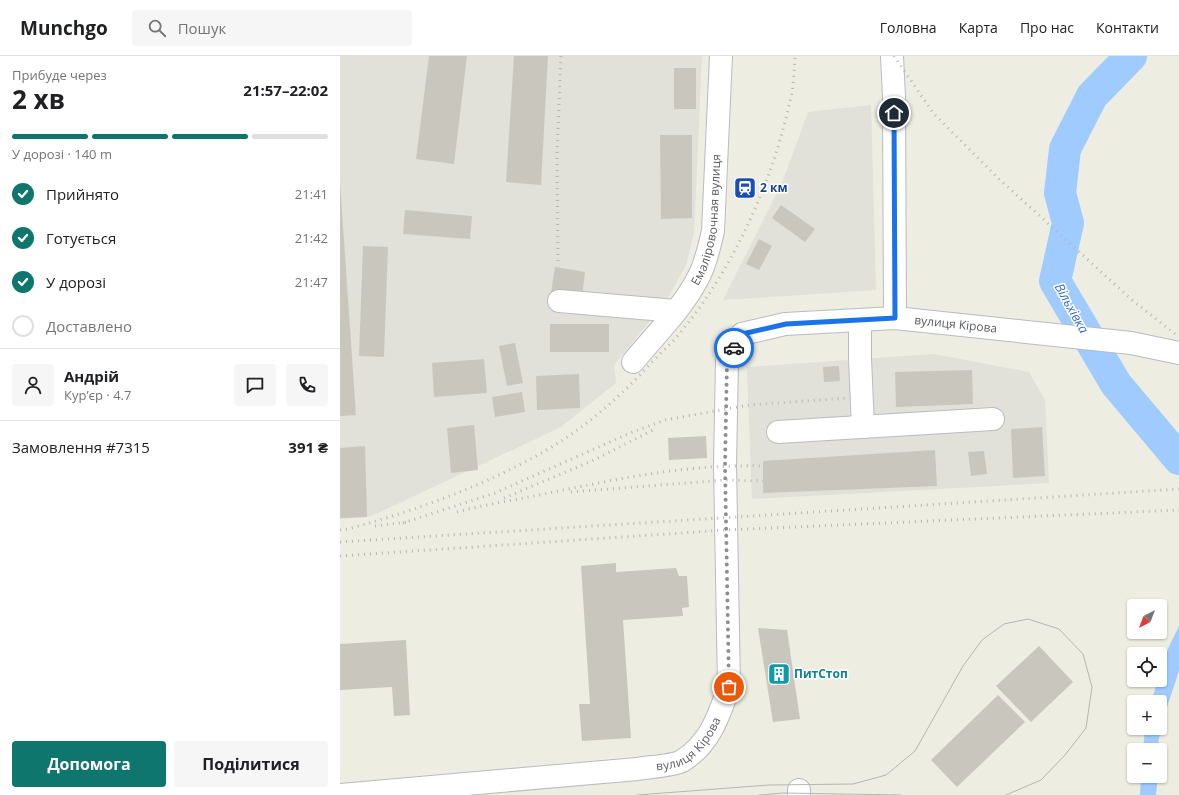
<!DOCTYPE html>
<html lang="uk">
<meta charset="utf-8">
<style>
body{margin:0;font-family:"Open Sans",sans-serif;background:#f6f6f6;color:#202124;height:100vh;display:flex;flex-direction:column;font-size:15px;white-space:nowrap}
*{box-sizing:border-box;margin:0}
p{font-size:13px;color:#757577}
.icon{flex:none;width:22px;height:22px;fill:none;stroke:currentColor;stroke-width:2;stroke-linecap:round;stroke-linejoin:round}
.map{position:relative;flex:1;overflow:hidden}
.side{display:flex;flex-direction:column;background:#fff;width:340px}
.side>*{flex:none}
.needle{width:26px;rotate:222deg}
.buttons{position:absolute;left:787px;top:543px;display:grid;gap:8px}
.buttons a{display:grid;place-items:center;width:40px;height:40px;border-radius:4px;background:#fff;box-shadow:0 1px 3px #0004;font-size:20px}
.pin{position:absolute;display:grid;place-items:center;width:34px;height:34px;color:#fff;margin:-17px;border:2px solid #fff;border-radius:50%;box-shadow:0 1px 4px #0007}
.courier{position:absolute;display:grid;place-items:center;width:40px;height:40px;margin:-20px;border:3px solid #1a73e8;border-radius:50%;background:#fff;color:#222;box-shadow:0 1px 5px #0007}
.summary em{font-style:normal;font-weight:700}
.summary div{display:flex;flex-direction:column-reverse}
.summary{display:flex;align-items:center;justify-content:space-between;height:68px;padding:0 12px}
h1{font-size:26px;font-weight:700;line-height:30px}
.bar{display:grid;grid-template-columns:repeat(4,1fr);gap:6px 4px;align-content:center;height:48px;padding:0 12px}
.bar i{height:5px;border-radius:3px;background:#e0e0e0}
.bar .selected{background:#0f766e}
.bar p{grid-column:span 4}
.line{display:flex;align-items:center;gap:10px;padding:0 12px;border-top:1px solid #e0e0e0}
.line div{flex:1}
.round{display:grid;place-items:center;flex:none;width:42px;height:42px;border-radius:4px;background:#f6f6f6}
ol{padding:0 12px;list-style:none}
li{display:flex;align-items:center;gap:12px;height:44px}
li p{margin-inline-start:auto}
li .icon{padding:4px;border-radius:50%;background:#0f766e;color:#fff;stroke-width:4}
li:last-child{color:#757577}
li i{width:22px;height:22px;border:2px solid #e0e0e0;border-radius:50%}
.primary-button{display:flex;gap:8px;margin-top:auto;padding:8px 12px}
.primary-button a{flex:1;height:46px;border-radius:4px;background:#0f766e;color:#fff;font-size:16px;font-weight:700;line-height:46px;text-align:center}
.primary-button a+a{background:#f6f6f6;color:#202124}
header{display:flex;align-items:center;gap:24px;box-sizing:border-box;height:56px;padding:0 20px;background:#fff;border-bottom:1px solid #e0e0e0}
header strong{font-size:19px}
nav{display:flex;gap:22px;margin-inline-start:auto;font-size:14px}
.search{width:280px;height:36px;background:#f6f6f6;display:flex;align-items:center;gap:10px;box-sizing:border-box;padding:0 14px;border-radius:4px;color:#757577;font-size:15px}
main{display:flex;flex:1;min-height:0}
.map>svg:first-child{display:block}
</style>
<header>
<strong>Munchgo</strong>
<div class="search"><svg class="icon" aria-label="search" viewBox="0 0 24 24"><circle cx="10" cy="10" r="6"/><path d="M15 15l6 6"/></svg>Пошук</div>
<nav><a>Головна</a><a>Карта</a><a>Про нас</a><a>Контакти</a></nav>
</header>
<main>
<section class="side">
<div class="summary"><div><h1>2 хв</h1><p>Прибуде через</p></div><em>21:57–22:02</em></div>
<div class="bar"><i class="selected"></i><i class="selected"></i><i class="selected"></i><i></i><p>У дорозі · 140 m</p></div>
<ol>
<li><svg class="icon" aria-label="check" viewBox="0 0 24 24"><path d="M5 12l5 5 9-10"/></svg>Прийнято<p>21:41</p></li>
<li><svg class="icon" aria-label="check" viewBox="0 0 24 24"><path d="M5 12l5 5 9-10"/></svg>Готується<p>21:42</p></li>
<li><svg class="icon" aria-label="check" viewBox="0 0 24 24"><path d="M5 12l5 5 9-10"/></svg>У дорозі<p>21:47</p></li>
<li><i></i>Доставлено</li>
</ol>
<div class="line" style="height:72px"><a class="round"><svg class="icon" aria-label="person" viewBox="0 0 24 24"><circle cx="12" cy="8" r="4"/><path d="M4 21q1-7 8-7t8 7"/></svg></a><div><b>Андрій</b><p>Кур’єр · 4.7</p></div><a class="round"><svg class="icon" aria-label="chat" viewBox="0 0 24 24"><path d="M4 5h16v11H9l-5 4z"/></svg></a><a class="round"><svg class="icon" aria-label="phone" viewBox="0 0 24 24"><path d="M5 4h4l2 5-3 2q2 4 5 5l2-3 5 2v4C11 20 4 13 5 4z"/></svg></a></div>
<div class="line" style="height:52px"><div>Замовлення #7315</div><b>391 ₴</b></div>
<div class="primary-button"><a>Допомога</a><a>Поділитися</a></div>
</section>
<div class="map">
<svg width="839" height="739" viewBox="0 0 839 739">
<rect width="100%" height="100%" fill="#eeede1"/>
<!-- industrial -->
<g fill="#e1e0d9">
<polygon points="0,0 362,0 354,177 346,209 327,244 274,309 276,327 221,371 38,457 27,461 0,463"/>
<polygon points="531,49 536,234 383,244 442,127 468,56"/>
<polygon points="594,298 689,316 705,344 709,427 412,443 407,311"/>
</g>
<!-- water -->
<g fill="#a0cbff">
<path d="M839,570C839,584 839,601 839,614C832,640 819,666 818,694H803L805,672H820V646H811L818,624H820C820,605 831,587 839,570Z"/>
<polygon points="801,720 818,720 816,739 800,739"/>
</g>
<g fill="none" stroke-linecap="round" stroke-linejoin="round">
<!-- river -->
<polyline stroke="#a0cbff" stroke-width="32" points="791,0 752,40 725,93 720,137 728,167 715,225 776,328 839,403"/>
</g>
<!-- building -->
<g fill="#c9c6be">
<polygon points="89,0 127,0 114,108 76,103"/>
<polygon points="174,0 208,0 201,129 166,126"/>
<rect x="334" y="12" width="22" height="41"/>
<polygon points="320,79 352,79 352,162 321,163"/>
<polygon points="0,126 16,359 0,360"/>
<polygon points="441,149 475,173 465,186 432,162"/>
<polygon points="65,154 132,160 130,183 63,178"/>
<polygon points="419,183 432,190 419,214 406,208"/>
<polygon points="23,190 48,191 44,301 19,300"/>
<polygon points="215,211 245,216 242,241 211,237"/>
<rect x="210" y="268" width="59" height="28"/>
<polygon points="175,287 183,327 167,330 159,290"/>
<polygon points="144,303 147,337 94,341 92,307"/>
<polygon points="499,310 500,325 484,326 483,311"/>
<polygon points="632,314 633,348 556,351 555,316"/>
<polygon points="239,318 240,352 197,354 196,320"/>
<polygon points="182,336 185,356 155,361 152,341"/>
<polygon points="134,369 138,414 111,417 107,372"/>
<polygon points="702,371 705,420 673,422 671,373"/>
<polygon points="366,380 367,402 329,404 328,382"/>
<polygon points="25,390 27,461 0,462 0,392"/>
<polygon points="595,394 597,430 423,437 423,405"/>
<polygon points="644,395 647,418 631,420 628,396"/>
<polygon points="276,507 276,516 336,512 339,520 347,520 349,551 342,552 343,560 283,564 291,682 242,685 239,648 250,648 241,510"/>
<polygon points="418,572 447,574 460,663 433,666"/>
<polygon points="66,584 70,659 54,660 52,631 0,634 0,588"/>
<polygon points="699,590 733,626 691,666 656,630"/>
<polygon points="658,639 685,666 617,731 591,704"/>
</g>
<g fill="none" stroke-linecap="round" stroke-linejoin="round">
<!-- minor casing -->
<g stroke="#b9bbc1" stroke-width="24">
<g id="minor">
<polyline points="552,0 554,41 555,262"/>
<polyline points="219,245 336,255"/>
<polyline points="520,264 520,303 523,371"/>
<path id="s1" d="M293,306C315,279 342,253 358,222C366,208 369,191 373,175L381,0"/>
<polyline points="438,376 653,363"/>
<polyline points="459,734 459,739"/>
<path id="s2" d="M1,739L297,713C308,711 333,710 342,705C370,688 379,659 389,631L385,409L387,305L402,278L445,268L555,262L791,287L839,297"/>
</g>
</g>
<!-- minor -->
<use href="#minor" stroke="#fff" stroke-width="22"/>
<!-- tram -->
<g stroke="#b5b6b6" stroke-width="1">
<polyline points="297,739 429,729 513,728 546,719 575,695 623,610 642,584 664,568 688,563 719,573 743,598 752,631 746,672 725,699 701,724 666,739"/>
<polyline points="419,739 443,737 561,739"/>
</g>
<!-- rail -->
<g stroke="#b5b6b6" stroke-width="3" stroke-dasharray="1 5" stroke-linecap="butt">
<polyline points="554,0 594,58 658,122 792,244 839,281"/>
<polyline points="218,205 217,98 221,0"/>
<polyline points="231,436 385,424 423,425"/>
<polyline points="164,442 252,405 315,373"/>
<path d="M117,456C143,449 169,445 194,440C273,424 342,408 423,410"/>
<polyline points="63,467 155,437 290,377 325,364 409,349 507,342"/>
<polyline points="35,470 68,466"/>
<path d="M0,474L8,473C81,453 150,428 215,389C252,366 284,337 313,305C324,294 335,284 344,272C395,209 433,124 450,45C454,31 454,15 455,0"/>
<polyline points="0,486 839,433"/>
<polyline points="0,500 386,474 839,454"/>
</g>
</g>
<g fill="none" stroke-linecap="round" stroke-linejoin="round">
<!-- done -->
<polyline stroke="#8e8f8f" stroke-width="4" stroke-dasharray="0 7.2" points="389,631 385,410 387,305 394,292"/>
<!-- route -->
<polyline stroke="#1a73e8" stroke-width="5" points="394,292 402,278 446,268 555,262 554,57"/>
</g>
<!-- icons -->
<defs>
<g id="station-square" transform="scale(1.15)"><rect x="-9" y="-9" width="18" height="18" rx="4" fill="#1a4fb4" stroke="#fff"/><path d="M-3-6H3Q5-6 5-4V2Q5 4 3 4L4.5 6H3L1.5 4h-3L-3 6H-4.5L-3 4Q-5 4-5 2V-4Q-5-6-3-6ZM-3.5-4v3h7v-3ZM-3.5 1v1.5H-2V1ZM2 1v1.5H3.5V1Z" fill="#fff"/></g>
<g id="building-square" transform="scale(1.15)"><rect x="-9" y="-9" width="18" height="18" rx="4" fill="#0f9aa8" stroke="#fff"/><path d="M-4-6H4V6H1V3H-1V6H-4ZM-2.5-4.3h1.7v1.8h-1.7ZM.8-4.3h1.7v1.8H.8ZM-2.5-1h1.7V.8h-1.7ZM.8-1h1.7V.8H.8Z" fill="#fff"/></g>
</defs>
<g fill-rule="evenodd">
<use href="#station-square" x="405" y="132"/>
<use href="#building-square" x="439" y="618"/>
</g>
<g text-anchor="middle" stroke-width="3" stroke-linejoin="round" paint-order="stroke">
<!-- transit labels -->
<g font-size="12" font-weight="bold" fill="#164399" stroke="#fff" text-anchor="start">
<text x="420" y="136">2 км</text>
</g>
<!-- street labels -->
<g font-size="12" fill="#5a5d63" stroke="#fff">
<text dy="4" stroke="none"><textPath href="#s1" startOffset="166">Емаліровочная вулиця</textPath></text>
<text dy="4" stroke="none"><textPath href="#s2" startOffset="1005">вулиця Кірова</textPath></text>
<text dy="4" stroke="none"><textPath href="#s2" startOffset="358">вулиця Кірова</textPath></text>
</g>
<!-- culture labels -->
<g font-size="12" font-weight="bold" fill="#0d838f" stroke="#fff" text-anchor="start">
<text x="454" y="622">ПитСтоп</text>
</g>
<!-- water labels -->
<g font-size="13" font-style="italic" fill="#3b70ca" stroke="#fff">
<text transform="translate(732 252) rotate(61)" y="5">Вільхівка</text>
</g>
</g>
</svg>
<div class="buttons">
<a><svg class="needle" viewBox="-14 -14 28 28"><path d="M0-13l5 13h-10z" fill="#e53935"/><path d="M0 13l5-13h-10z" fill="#757577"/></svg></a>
<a><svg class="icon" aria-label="locate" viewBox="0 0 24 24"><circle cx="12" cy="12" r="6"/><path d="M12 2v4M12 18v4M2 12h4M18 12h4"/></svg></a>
<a>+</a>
<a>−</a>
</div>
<div class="pin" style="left:389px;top:631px;background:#ea580c"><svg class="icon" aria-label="bag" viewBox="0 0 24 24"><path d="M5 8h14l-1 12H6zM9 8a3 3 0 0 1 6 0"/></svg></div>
<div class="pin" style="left:554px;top:57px;background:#1f2937"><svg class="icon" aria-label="home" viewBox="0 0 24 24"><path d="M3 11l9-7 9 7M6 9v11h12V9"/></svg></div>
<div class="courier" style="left:394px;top:292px"><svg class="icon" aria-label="car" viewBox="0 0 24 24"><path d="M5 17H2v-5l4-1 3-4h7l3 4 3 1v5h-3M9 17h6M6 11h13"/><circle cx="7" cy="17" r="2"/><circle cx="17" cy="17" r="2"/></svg></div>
</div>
</main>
